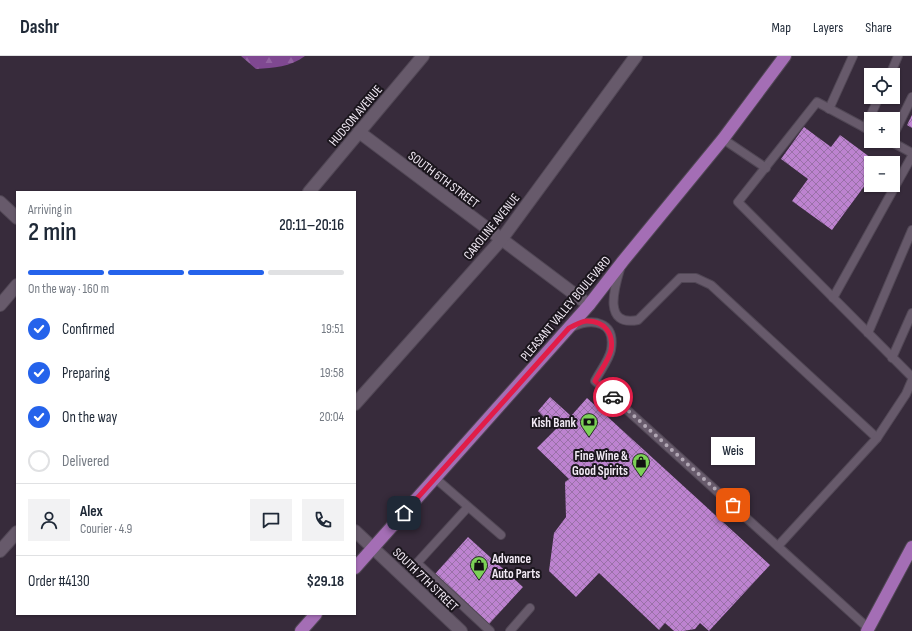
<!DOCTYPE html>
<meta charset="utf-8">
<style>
body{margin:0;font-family:"Sofia Sans Condensed",sans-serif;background:#f2f2f3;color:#1f2937;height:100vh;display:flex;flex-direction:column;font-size:15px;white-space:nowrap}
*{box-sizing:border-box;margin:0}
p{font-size:13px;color:#747a83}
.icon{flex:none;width:22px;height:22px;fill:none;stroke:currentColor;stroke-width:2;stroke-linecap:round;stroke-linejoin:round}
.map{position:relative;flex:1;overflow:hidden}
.sheet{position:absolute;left:16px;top:135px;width:340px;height:424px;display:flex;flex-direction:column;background:#fff;border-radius:0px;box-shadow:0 1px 3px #0004}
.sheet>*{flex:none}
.controls{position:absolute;left:864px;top:12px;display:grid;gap:8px}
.controls a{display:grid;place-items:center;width:36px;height:36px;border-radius:0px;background:#fff;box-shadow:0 1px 3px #0004;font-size:20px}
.pin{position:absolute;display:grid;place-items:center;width:34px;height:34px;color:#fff;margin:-17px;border-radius:8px;box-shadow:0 2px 6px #0006}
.courier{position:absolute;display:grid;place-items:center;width:40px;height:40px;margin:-20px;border:3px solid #e11d48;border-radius:50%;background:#fff;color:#222;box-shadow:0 1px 5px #0007}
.bubble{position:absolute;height:28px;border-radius:0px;background:#fff;box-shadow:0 1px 3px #0004;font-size:13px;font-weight:600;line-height:28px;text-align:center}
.overview em{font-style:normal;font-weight:600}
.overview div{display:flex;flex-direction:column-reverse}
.overview{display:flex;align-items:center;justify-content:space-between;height:68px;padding:0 12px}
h1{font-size:26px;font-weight:600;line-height:30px}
.bar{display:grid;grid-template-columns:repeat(4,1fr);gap:6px 4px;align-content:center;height:48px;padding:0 12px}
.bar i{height:5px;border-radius:3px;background:#e0e1e3}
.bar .selected{background:#2563eb}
.bar p{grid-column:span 4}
.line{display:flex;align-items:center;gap:10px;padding:0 12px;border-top:1px solid #e0e1e3}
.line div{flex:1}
.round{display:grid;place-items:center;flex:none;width:42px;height:42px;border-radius:0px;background:#f2f2f3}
ol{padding:0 12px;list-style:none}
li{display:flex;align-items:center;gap:12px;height:44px}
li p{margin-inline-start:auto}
li .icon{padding:4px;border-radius:50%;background:#2563eb;color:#fff;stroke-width:4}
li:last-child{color:#747a83}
li i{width:22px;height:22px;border:2px solid #e0e1e3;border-radius:50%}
header{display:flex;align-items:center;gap:24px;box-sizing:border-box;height:56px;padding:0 20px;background:#fff;border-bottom:1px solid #e0e1e3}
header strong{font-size:19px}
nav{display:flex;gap:22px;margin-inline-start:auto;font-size:14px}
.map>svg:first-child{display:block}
</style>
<header>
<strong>Dashr</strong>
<nav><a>Map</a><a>Layers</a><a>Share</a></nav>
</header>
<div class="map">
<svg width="912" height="575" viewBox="0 0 912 575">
<defs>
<pattern id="forest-firs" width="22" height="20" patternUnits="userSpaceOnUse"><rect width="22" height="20" fill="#7f4891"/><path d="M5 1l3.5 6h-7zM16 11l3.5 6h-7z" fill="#9263a1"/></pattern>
<pattern id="building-cross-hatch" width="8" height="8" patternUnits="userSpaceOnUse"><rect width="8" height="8" fill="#bd83d0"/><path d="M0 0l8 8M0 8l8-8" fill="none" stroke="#9a71a8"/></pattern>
</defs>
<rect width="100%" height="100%" fill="#372b3b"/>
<!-- forest -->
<path fill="url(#forest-firs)" d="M241,0H305C290,11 274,12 256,13Z"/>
<!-- building -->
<g fill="url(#building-cross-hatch)">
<polygon points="912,59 912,72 907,69"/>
<polygon points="804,71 831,91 840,79 878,107 871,107 871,121 832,174 792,145 808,123 781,103"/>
<polygon points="550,341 571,360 587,342 770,509 709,575 700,567 695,573 683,575 674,575 665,567 659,574 599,517 576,541 549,515 554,477 566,461 565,426 569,423 537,392 556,373 538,355"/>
<polygon points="468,481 523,531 489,568 435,518"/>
</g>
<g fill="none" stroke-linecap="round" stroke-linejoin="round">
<!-- lane casing -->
<g stroke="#514755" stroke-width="10">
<g id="lane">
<polyline points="890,19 898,0"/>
<polyline points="829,53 853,0"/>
<polyline points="865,72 879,41"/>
<polyline points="871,75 817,46 738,146 912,321"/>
<polyline points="893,80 912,41"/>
<polyline points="723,83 766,112"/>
<polyline points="890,85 912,97"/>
<path d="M620,213C614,233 603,271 638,264L680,222H696L711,229L877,382"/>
<polyline points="833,242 912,100"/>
<path d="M572,271C593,262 616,265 611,294C609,304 600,315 595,325L868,572"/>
<polyline points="868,277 912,174"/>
<polyline points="892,302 912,257"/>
<polyline points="435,422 501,479"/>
<polyline points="468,451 417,507 490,575"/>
<polyline points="778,490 877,382 906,338 912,324"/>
<polyline points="510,575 530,552"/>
</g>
</g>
<!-- street casing -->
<g stroke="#514755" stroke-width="14">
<g id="street">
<polyline points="359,76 589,249"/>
<polyline points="309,136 423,0"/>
<polyline points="0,146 17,162"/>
<polyline points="0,249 17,229"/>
<polyline points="355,348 501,184 636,0"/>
<polyline points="355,475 461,575"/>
<polyline points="0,495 17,476"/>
</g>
</g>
<!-- primary casing -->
<g stroke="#514755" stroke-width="14">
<g id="primary">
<polyline points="355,512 589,249 623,205 723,83 785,0"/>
<polyline points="301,575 316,558"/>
<polyline points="867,575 912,491"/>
</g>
</g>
<!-- lane -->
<use href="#lane" stroke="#675a6b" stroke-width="8"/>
<!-- street -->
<use href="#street" stroke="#675a6b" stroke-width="12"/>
<!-- primary -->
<use href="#primary" stroke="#a46eb5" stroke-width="12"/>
</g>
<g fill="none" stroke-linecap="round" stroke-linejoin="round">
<!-- done -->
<polyline stroke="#b1a7b4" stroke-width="4" stroke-dasharray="0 7.2" points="613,341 733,449"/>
<!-- route -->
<path stroke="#e11d48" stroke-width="5" d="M404,457L569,272C574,270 581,265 587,265C604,265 614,277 611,294C609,304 600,315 595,325L613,341"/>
</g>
<!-- icons -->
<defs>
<g id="bank-pin" transform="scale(0.9)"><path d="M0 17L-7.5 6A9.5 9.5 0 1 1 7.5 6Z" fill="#7bd156" stroke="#1b161d"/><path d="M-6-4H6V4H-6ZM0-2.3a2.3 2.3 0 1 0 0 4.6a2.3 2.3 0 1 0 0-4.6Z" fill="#111"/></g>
<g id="shop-pin" transform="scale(0.9)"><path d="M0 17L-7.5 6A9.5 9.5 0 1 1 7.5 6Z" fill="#7bd156" stroke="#1b161d"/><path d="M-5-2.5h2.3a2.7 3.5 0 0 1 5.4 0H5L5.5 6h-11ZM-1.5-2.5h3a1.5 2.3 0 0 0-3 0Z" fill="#111"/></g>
</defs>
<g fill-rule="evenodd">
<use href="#bank-pin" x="589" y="366"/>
<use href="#shop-pin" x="641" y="406"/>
<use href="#shop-pin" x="479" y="509"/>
</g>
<g text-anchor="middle" stroke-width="4" stroke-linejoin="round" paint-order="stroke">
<!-- street labels -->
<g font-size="13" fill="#f2eaf5" stroke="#1b161d">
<text transform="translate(355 59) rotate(-50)" y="5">HUDSON AVENUE</text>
<text transform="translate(444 123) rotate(37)" y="5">SOUTH 6TH STREET</text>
<text transform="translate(491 170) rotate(-51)" y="5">CAROLINE AVENUE</text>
<text transform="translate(565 252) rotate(-50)" y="5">PLEASANT VALLEY BOULEVARD</text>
<text transform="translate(426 523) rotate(44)" y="5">SOUTH 7TH STREET</text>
</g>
<!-- poi labels -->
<g font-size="13" font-weight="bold" fill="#f2eaf5" stroke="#1b161d" text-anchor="end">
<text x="576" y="371">Kish Bank</text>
<text x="628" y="404">Fine Wine &amp;<tspan x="628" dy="15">Good Spirits</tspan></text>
<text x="492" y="507" text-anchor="start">Advance<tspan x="492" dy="15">Auto Parts</tspan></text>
</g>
</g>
</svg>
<div class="controls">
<a><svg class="icon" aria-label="locate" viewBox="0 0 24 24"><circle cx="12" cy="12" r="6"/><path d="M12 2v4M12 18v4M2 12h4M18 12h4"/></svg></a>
<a>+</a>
<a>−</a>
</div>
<div class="pin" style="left:733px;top:449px;background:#ea580c"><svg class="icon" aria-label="bag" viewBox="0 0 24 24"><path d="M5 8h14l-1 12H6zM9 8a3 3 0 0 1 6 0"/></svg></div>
<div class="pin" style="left:404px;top:457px;background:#1f2937"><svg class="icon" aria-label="home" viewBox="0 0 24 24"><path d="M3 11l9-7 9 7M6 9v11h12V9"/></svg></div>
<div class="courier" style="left:613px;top:341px"><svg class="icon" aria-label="car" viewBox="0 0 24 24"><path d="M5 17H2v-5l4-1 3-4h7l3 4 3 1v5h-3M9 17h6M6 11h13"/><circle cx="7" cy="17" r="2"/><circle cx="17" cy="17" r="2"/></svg></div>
<div class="bubble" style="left:711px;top:381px;width:44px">Weis</div>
<section class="sheet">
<div class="overview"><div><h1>2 min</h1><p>Arriving in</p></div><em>20:11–20:16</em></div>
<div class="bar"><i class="selected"></i><i class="selected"></i><i class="selected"></i><i></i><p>On the way · 160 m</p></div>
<ol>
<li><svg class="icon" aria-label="check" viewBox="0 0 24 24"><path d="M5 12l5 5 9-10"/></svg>Confirmed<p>19:51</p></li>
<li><svg class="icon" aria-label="check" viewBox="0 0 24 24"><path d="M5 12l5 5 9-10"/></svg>Preparing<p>19:58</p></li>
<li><svg class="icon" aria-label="check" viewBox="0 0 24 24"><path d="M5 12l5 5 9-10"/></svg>On the way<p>20:04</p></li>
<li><i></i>Delivered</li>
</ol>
<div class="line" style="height:72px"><a class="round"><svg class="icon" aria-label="person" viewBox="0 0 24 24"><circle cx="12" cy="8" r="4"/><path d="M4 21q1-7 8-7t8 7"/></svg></a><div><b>Alex</b><p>Courier · 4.9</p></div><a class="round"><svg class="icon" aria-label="chat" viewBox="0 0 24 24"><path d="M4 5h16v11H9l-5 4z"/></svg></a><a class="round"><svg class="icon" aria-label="phone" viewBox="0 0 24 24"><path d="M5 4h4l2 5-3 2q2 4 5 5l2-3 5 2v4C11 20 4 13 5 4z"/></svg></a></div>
<div class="line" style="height:52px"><div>Order #4130</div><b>$29.18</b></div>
</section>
</div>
